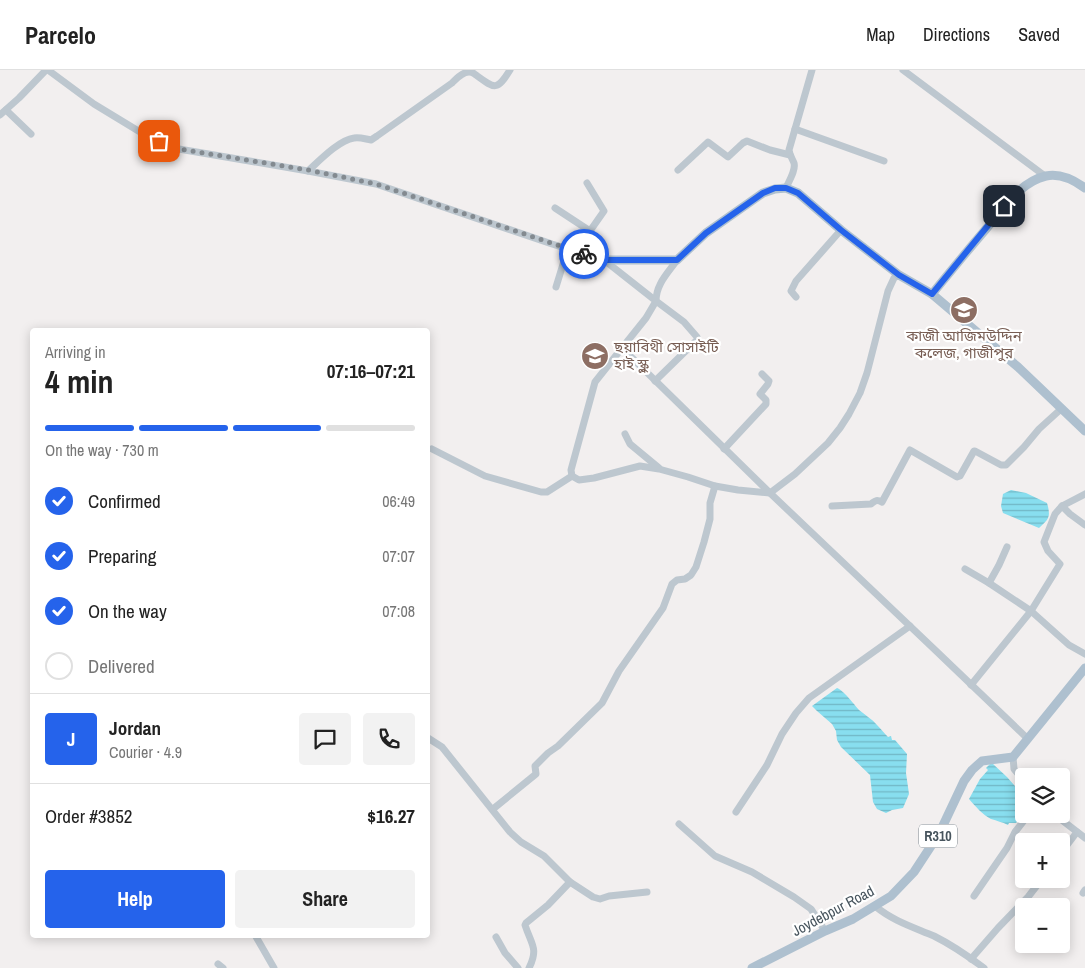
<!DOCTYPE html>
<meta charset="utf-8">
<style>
body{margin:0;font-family:"Archivo Narrow","Noto Sans Bengali",sans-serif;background:#f2f2f2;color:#222;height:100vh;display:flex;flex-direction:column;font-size:19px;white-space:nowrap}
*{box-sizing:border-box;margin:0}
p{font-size:16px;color:#767676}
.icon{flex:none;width:28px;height:28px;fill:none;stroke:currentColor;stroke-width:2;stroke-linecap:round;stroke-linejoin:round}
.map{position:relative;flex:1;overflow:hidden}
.sheet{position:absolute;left:30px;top:258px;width:400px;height:610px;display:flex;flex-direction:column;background:#fff;border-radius:5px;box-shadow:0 2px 12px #0003}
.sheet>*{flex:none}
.controls{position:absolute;left:1015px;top:698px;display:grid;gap:10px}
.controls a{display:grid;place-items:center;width:55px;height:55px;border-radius:5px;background:#fff;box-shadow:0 2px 12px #0003;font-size:25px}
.pin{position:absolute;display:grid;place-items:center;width:42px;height:42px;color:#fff;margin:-21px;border-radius:10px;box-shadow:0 2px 8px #0006}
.courier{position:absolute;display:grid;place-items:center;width:50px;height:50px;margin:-25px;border:4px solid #2563eb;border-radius:50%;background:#fff;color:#222;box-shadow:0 1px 6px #0007}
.summary em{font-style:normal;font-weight:700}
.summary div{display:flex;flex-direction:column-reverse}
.summary{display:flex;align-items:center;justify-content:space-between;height:85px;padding:0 15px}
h1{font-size:32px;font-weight:700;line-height:38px}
.bar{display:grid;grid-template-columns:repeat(4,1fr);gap:8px 5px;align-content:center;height:60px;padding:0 15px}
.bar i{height:6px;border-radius:4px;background:#e0e0e0}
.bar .current{background:#2563eb}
.bar p{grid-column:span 4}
.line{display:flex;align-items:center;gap:12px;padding:0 15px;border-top:1px solid #e0e0e0}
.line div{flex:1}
.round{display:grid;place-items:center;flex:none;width:52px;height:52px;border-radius:5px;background:#f2f2f2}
ol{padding:0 15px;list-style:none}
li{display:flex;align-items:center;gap:15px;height:55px}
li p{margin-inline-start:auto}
li .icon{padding:5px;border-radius:50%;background:#2563eb;color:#fff;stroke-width:4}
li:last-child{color:#767676}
li i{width:28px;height:28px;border:2px solid #e0e0e0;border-radius:50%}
.action{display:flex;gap:10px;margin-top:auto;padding:10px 15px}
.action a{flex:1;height:58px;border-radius:5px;background:#2563eb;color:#fff;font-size:20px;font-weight:700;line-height:58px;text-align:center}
.action a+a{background:#f2f2f2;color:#222}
header{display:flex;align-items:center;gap:30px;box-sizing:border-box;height:70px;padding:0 25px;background:#fff;border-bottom:1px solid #e0e0e0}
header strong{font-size:24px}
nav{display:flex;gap:28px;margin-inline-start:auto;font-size:18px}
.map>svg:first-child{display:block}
</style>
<header>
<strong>Parcelo</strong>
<nav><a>Map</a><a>Directions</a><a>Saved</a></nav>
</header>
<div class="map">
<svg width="1085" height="898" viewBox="0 0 1085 898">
<defs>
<pattern id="water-rules" width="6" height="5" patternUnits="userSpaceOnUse" patternTransform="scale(1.25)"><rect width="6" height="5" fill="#88deef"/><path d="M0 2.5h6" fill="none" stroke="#71b7c5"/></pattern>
</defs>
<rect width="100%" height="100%" fill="#f2efef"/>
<!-- water -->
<g fill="url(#water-rules)">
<path d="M1011,420L1026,423L1047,433C1051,447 1049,449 1039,458L1003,443L1001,436L1003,424Z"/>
<path d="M837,618C843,620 854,634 859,640C865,645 872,649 877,655C881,659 884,663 888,667L891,666L892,670H895L907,684L906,703L909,724L903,738L892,740L886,743L877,739L873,732L870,705L841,677L837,670L836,661L832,654L817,641L812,636Z"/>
<path d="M990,694H993L1007,707L1021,723L1024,724V744L1016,753H1009L1008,755C1002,752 997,751 991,749C983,745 975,736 969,729L980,709L988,700L986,698Z"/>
</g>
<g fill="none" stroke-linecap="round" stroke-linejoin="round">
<!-- minor -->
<g stroke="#bdc7cf" stroke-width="7">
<polyline points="48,0 94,34 145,65 173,78 308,101 376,114 552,174 604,190 656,231 646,248 622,278 770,423 933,578 1028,669"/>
<polyline points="903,0 1045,106"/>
<polyline points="6,40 31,64"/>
<polyline points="0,45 19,28 46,0"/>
<polyline points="795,59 884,91"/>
<polyline points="678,100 708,72 728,87 743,73 747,71 770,80 790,85"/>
<path d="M308,101C319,91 339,70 354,68C360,67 365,69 371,70L377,66L452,13C456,9 462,2 469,2C473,2 473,3 476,5C495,19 497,21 510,0"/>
<path d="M786,118C789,111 796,100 794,93C792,88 790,86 789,80L812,0"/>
<polyline points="555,138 590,161"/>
<polyline points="583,183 590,161 604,141 587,113"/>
<polyline points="556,217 568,178"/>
<polyline points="796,227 791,221 796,211 841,160"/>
<polyline points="622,278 595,312 571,400 572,406 579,410 594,408 640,396 659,399 688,407 715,416 738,420 770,423 795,404 828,373 840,358 849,344 860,323 867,303 888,221 894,208 899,205"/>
<path d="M655,311L697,270V267L684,252L656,231C656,214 668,203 677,190"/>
<polyline points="625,364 630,374 659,398"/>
<polyline points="432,379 485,406 541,422 547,422 572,406"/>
<polyline points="724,379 766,334 766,330 760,324 768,314 769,311 762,304"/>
<path d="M832,436L871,434C875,431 876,429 882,432L910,380L957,407L960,406L974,381H975L1001,395H1006L1024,377L1039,359L1061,339"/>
<polyline points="1062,436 1085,424"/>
<polyline points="965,499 989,513 1031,541 1069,575 1085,584"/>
<polyline points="989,513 999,495 1007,477"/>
<polyline points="971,615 1031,541 1060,494 1048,481 1044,472 1055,444 1062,436 1070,444 1085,455"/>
<polyline points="428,668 442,677 510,762 521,772 544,786 570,812 593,827 600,829 609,826 647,822"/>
<polyline points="1013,687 1014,699 1024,711"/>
<polyline points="493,739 536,704 535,696 548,683 558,676 602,633 619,601 663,538 672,514 677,510 685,509 691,505 696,497 704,472 710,449 710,433 715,416"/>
<polyline points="736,742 767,695 782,664 796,643 809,628 910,556"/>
<polyline points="1054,744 1085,768"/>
<polyline points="679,754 715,786 752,802 794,827 811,839 825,861"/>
<polyline points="1061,783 1077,762"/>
<polyline points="1083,823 1085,820"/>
<polyline points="974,826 1007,778 1015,762 1029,744"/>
<path d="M875,836C893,851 913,857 934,866C952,875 968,886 984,898"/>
<polyline points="255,865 274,898"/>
<polyline points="496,867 505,883 518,898"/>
<polyline points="971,889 998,858 1028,827 1042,809"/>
<polyline points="218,894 223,898"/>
<path d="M529,898C539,878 531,874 525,855L526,853L548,835L570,812"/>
</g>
<!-- major -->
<g stroke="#aec0cf" stroke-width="9">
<polyline points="604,190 677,190 706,163 763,123 775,119 786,118 798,123 841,160 899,205 932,224 1018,297 1085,361"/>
<path d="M932,224C950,202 968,180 986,159C1003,140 1019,112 1046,106C1060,103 1074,110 1085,118"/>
<polyline points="752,898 825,861 853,849 891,826 914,802 933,773 939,764 964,711 972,700 982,691 1013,687 1085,598"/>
</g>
</g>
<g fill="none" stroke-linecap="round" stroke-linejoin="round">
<!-- done -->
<polyline stroke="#838a90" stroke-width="5" stroke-dasharray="0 9" points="159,71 173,78 308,100 376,114 584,184"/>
<!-- route -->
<polyline stroke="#2563eb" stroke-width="6" points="584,184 604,190 677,190 706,163 763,123 775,118 786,118 798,123 841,160 899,205 932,224 1004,136"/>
</g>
<!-- icons -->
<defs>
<g id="university-disc" transform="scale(1.4375)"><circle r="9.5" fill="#8d6e63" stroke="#fff"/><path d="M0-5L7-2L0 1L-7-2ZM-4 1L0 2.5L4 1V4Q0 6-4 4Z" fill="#fff"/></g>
<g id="school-disc" transform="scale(1.4375)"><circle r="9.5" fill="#8d6e63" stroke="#fff"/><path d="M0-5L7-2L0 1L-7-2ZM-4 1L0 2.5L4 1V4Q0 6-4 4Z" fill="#fff"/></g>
</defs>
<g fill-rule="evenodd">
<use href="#university-disc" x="964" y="240"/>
<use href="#school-disc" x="595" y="286"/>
</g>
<g text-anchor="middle" stroke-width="4.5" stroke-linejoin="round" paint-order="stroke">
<!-- shield labels -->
<rect fill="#fff" stroke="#7e878e" stroke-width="1" x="919" y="754.5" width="38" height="23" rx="4"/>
<g font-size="14" font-weight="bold" fill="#47545d">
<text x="938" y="771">R310</text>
</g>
<!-- education labels -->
<g font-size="15" fill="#785e54" stroke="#fff">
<text x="964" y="271">কাজী আজিমউদ্দিন<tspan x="964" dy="17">কলেজ, গাজীপুর</tspan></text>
<text x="614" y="282" text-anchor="start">ছয়াবিথী সোসাইটি<tspan x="614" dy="17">হাই স্কুল</tspan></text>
</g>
<!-- street labels -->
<g font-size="15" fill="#47545d" stroke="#fff">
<text transform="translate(833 841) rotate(-28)" y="5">Joydebpur Road</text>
</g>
</g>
</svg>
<div class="controls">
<a><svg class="icon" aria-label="layers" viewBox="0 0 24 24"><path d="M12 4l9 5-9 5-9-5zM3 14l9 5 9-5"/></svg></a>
<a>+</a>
<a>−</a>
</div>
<div class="pin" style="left:159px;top:71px;background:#ea580c"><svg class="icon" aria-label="bag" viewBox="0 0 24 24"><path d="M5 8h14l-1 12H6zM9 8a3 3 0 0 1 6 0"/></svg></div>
<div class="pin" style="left:1004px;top:136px;background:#1f2937"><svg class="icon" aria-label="home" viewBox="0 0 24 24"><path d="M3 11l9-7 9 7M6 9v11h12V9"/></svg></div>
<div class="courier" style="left:584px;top:184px"><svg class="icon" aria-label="bike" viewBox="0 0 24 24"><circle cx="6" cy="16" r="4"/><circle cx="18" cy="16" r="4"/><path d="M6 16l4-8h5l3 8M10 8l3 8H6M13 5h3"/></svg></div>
<section class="sheet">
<div class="summary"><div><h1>4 min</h1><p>Arriving in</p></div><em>07:16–07:21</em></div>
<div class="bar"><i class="current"></i><i class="current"></i><i class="current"></i><i></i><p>On the way · 730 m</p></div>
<ol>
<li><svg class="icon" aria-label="check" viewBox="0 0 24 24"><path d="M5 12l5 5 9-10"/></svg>Confirmed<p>06:49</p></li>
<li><svg class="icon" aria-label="check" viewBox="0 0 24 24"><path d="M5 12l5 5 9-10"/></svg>Preparing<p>07:07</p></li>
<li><svg class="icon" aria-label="check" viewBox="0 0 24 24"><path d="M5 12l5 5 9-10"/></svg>On the way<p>07:08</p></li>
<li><i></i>Delivered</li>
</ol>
<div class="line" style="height:90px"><b class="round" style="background:#2563eb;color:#fff">J</b><div><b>Jordan</b><p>Courier · 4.9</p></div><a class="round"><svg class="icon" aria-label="chat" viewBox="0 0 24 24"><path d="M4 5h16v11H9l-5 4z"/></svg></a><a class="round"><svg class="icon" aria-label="phone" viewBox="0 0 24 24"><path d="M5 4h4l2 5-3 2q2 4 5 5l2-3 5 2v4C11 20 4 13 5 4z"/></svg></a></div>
<div class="line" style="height:65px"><div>Order #3852</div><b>$16.27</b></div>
<div class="action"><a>Help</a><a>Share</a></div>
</section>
</div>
